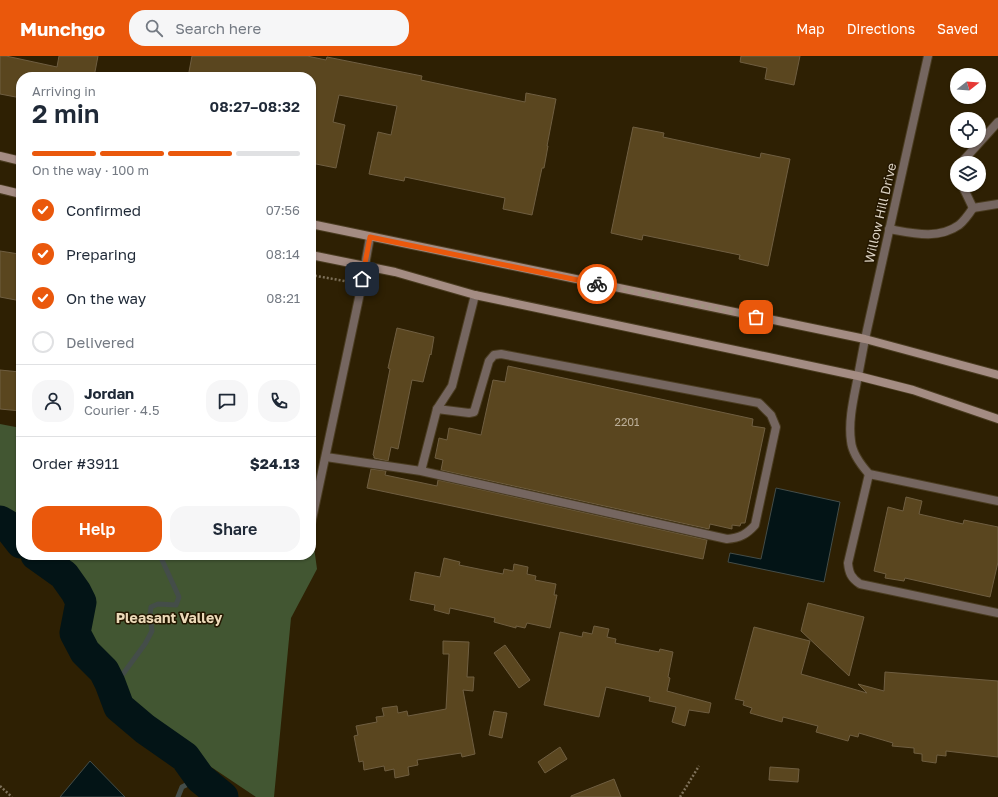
<!DOCTYPE html>
<meta charset="utf-8">
<style>
body{margin:0;font-family:"Golos Text",sans-serif;background:#f6f6f7;color:#1f2937;height:100vh;display:flex;flex-direction:column;font-size:15px;white-space:nowrap}
*{box-sizing:border-box;margin:0}
p{font-size:13px;color:#747a83}
.icon{flex:none;width:22px;height:22px;fill:none;stroke:currentColor;stroke-width:2;stroke-linecap:round;stroke-linejoin:round}
.map{position:relative;flex:1;overflow:hidden}
.panel{position:absolute;left:16px;top:16px;width:300px;height:488px;display:flex;flex-direction:column;background:#fff;border-radius:16px;box-shadow:0 1px 3px #0004}
.panel>*{flex:none}
.needle{width:26px;rotate:73deg}
.buttons{position:absolute;left:950px;top:12px;display:grid;gap:8px}
.buttons a{display:grid;place-items:center;width:36px;height:36px;border-radius:50%;background:#fff;box-shadow:0 1px 3px #0004;font-size:20px}
.pin{position:absolute;display:grid;place-items:center;width:34px;height:34px;color:#fff;margin:-17px;border-radius:8px;box-shadow:0 2px 6px #0006}
.courier{position:absolute;display:grid;place-items:center;width:40px;height:40px;margin:-20px;border:3px solid #ea580c;border-radius:50%;background:#fff;color:#222;box-shadow:0 1px 5px #0007}
.overview em{font-style:normal;font-weight:600}
.overview div{display:flex;flex-direction:column-reverse}
.overview{display:flex;align-items:center;justify-content:space-between;height:68px;padding:0 16px}
h1{font-size:26px;font-weight:600;line-height:30px}
.bar{display:grid;grid-template-columns:repeat(4,1fr);gap:6px 4px;align-content:center;height:48px;padding:0 16px}
.bar i{height:5px;border-radius:3px;background:#e0e1e3}
.bar .active{background:#ea580c}
.bar p{grid-column:span 4}
.line{display:flex;align-items:center;gap:10px;padding:0 16px;border-top:1px solid #e0e1e3}
.line div{flex:1}
.round{display:grid;place-items:center;flex:none;width:42px;height:42px;border-radius:16px;background:#f6f6f7}
ol{padding:0 16px;list-style:none}
li{display:flex;align-items:center;gap:12px;height:44px}
li p{margin-inline-start:auto}
li .icon{padding:4px;border-radius:50%;background:#ea580c;color:#fff;stroke-width:4}
li:last-child{color:#747a83}
li i{width:22px;height:22px;border:2px solid #e0e1e3;border-radius:50%}
.action{display:flex;gap:8px;margin-top:auto;padding:8px 16px}
.action a{flex:1;height:46px;border-radius:16px;background:#ea580c;color:#fff;font-size:16px;font-weight:600;line-height:46px;text-align:center}
.action a+a{background:#f6f6f7;color:#1f2937}
header{display:flex;align-items:center;gap:24px;box-sizing:border-box;height:56px;padding:0 20px;background:#ea580c;color:#fff}
header strong{font-size:19px}
nav{display:flex;gap:22px;margin-inline-start:auto;font-size:14px}
.search{width:280px;height:36px;background:#f6f6f7;display:flex;align-items:center;gap:10px;box-sizing:border-box;padding:0 14px;border-radius:16px;color:#747a83;font-size:15px}
.map>svg:first-child{display:block}
</style>
<header>
<strong>Munchgo</strong>
<div class="search"><svg class="icon" aria-label="search" viewBox="0 0 24 24"><circle cx="10" cy="10" r="6"/><path d="M15 15l6 6"/></svg>Search here</div>
<nav><a>Map</a><a>Directions</a><a>Saved</a></nav>
</header>
<div class="map">
<svg width="998" height="741" viewBox="0 0 998 741">
<rect width="100%" height="100%" fill="#2e2003"/>
<!-- forest -->
<g fill="#425632">
<polygon points="0,368 21,372 21,479 0,461"/>
<polygon points="311,469 317,513 291,562 274,741 256,741 129,656 120,632 81,577 87,544 77,526 48,499 311,499"/>
</g>
<!-- water -->
<g fill="#031416" stroke="#444d49">
<polygon points="776,432 840,446 824,526 728,506 730,497 761,503"/>
<polygon points="90,705 125,741 60,741"/>
</g>
<g fill="none" stroke-linecap="round" stroke-linejoin="round">
<!-- stream -->
<g stroke="#444d49" stroke-width="5">
<polyline points="110,627 123,618 145,588 152,575 150,559 151,551 158,548 176,549 179,541 162,504 164,499"/>
<polyline points="178,741 182,731 200,722"/>
</g>
<!-- river -->
<g stroke="#031416" stroke-width="31">
<polyline points="0,465 7,469 21,487"/>
<polyline points="36,499 64,519 76,536 81,546 75,577 85,596 104,615 110,627 119,651 145,673 185,701 200,722 223,741"/>
</g>
</g>
<!-- building -->
<g fill="#5a461f" stroke="#6f5e41">
<polygon points="0,0 6,0 57,11 59,0 98,0 94,21 21,21 21,42 0,38"/>
<polygon points="192,0 307,0 326,4 327,1 422,20 421,24 525,46 526,37 556,43 547,90 548,90 544,112 542,112 532,159 503,153 505,142 405,121 404,125 369,118 378,76 391,79 397,50 339,39 333,66 345,69 336,112 311,107 311,21 188,21"/>
<polygon points="741,0 800,0 794,29 765,23 767,12 740,6"/>
<polygon points="633,71 664,77 663,81 760,102 761,97 790,103 768,210 739,203 740,199 643,179 642,184 611,177"/>
<polygon points="0,195 19,198 18,201 21,202 21,245 0,241"/>
<polygon points="397,272 434,281 431,299 430,298 423,326 412,324 398,393 391,391 388,405 374,402 374,400 373,399 390,313 388,312"/>
<polygon points="508,310 753,363 752,370 765,372 745,467 741,467 740,470 732,469 732,473 710,468 709,473 441,414 443,404 435,402 439,382 447,384 449,372 481,379 493,324 505,326"/>
<polygon points="0,314 20,316 19,322 21,322 21,355 0,353"/>
<polygon points="371,413 386,415 385,419 437,430 438,424 707,484 703,503 367,432"/>
<polygon points="906,441 922,445 919,458 963,468 964,464 998,471 998,506 990,541 905,522 904,525 885,522 886,518 874,515 888,451 903,455"/>
<polygon points="444,502 460,506 459,509 503,518 504,513 513,515 514,508 528,511 527,518 536,520 535,524 556,528 554,539 557,539 550,572 527,567 525,572 516,570 516,572 494,566 495,562 450,552 449,558 434,554 435,549 410,544 415,516 440,521"/>
<polygon points="808,547 864,561 849,620 801,575"/>
<polygon points="594,570 609,573 607,581 616,583 615,587 659,596 660,593 673,596 668,621 670,622 667,635 711,647 709,657 689,654 685,670 672,666 676,651 649,645 650,641 606,631 599,661 544,649 560,576 582,581 583,576 592,578"/>
<polygon points="754,571 810,585 801,618 867,637 858,628 884,635 885,616 998,625 998,701 946,695 946,700 937,699 936,707 922,705 922,698 914,697 914,692 892,690 893,687 859,677 858,681 850,679 848,685 816,676 818,670 783,661 782,666 750,657 752,652 743,649 744,645 735,643"/>
<polygon points="443,585 469,586 467,621 474,621 473,635 463,634 475,698 462,701 461,697 417,704 418,709 408,711 409,719 395,722 394,713 385,715 384,710 364,714 363,705 359,706 354,680 358,679 356,670 377,666 376,661 384,660 382,652 397,650 398,657 407,655 408,660 446,653 449,598 443,598"/>
<polygon points="505,589 530,624 519,632 494,597"/>
<polygon points="494,655 507,657 502,682 489,679"/>
<polygon points="560,691 567,703 545,717 538,706"/>
<polygon points="770,711 799,713 798,726 769,724"/>
<polygon points="614,723 621,741 571,741 571,740"/>
</g>
<g fill="none" stroke-linecap="round" stroke-linejoin="round">
<!-- service casing -->
<g stroke="#4a3c21" stroke-width="10">
<g id="service">
<polyline points="961,107 998,66"/>
<polyline points="957,112 955,114 957,118"/>
<polyline points="962,129 973,152 998,148"/>
<path d="M889,173C912,177 938,184 959,169C964,165 969,158 973,152"/>
<path d="M858,320C854,341 848,364 851,385C852,397 861,409 869,418L998,445"/>
<polyline points="437,353 452,330 475,239"/>
<path d="M326,401L421,415L727,483C740,482 747,478 755,469L776,371L771,359L759,347L501,298L494,299L489,305L474,356L469,357L437,353L421,415"/>
<path d="M869,418L848,507C849,517 851,522 860,528L998,557"/>
</g>
</g>
<!-- minor casing -->
<g stroke="#4a3c21" stroke-width="10">
<g id="minor">
<polyline points="858,320 865,283 928,0"/>
<polyline points="311,468 360,237 370,181"/>
</g>
</g>
<!-- secondary casing -->
<g stroke="#4a3c21" stroke-width="10">
<g id="secondary">
<polyline points="0,100 21,105"/>
<polyline points="0,133 21,138"/>
<polyline points="311,168 865,283 998,319"/>
<polyline points="311,199 395,216 475,239 858,320 913,334 998,363"/>
</g>
</g>
<!-- path -->
<g stroke="#7e715a" stroke-width="2.5" stroke-dasharray="2 2" stroke-linecap="butt">
<polyline points="311,219 350,226"/>
<polyline points="0,730 12,741"/>
<polyline points="680,741 699,710"/>
</g>
<!-- service -->
<use href="#service" stroke="#756660" stroke-width="8"/>
<!-- minor -->
<use href="#minor" stroke="#756660" stroke-width="8"/>
<!-- secondary -->
<use href="#secondary" stroke="#a48c83" stroke-width="8"/>
</g>
<g fill="none" stroke-linecap="round" stroke-linejoin="round">
<!-- done -->
<polyline stroke="#9e937e" stroke-width="4" stroke-dasharray="0 7.2" points="597,228 756,261"/>
<!-- route -->
<polyline stroke="#ea580c" stroke-width="5" points="362,223 370,181 597,228"/>
</g>
<g text-anchor="middle" stroke-width="3" stroke-linejoin="round" paint-order="stroke">
<!-- number labels -->
<g font-size="11" fill="#bbae98">
<text x="627" y="370">2201</text>
</g>
<!-- street labels -->
<g font-size="13" fill="#dbd1c1" stroke="#241700">
<text transform="translate(880 157) rotate(-77)" y="5">Willow Hill Drive</text>
</g>
<!-- neighbourhood labels -->
<g font-size="14" font-weight="bold" fill="#ebd9b8" stroke="#241700">
<text x="169" y="567">Pleasant Valley</text>
</g>
</g>
</svg>
<div class="buttons">
<a><svg class="needle" viewBox="-14 -14 28 28"><path d="M0-13l5 13h-10z" fill="#e53935"/><path d="M0 13l5-13h-10z" fill="#747a83"/></svg></a>
<a><svg class="icon" aria-label="locate" viewBox="0 0 24 24"><circle cx="12" cy="12" r="6"/><path d="M12 2v4M12 18v4M2 12h4M18 12h4"/></svg></a>
<a><svg class="icon" aria-label="layers" viewBox="0 0 24 24"><path d="M12 4l9 5-9 5-9-5zM3 14l9 5 9-5"/></svg></a>
</div>
<div class="pin" style="left:756px;top:261px;background:#ea580c"><svg class="icon" aria-label="bag" viewBox="0 0 24 24"><path d="M5 8h14l-1 12H6zM9 8a3 3 0 0 1 6 0"/></svg></div>
<div class="pin" style="left:362px;top:223px;background:#1f2937"><svg class="icon" aria-label="home" viewBox="0 0 24 24"><path d="M3 11l9-7 9 7M6 9v11h12V9"/></svg></div>
<div class="courier" style="left:597px;top:228px"><svg class="icon" aria-label="bike" viewBox="0 0 24 24"><circle cx="6" cy="16" r="4"/><circle cx="18" cy="16" r="4"/><path d="M6 16l4-8h5l3 8M10 8l3 8H6M13 5h3"/></svg></div>
<section class="panel">
<div class="overview"><div><h1>2 min</h1><p>Arriving in</p></div><em>08:27–08:32</em></div>
<div class="bar"><i class="active"></i><i class="active"></i><i class="active"></i><i></i><p>On the way · 100 m</p></div>
<ol>
<li><svg class="icon" aria-label="check" viewBox="0 0 24 24"><path d="M5 12l5 5 9-10"/></svg>Confirmed<p>07:56</p></li>
<li><svg class="icon" aria-label="check" viewBox="0 0 24 24"><path d="M5 12l5 5 9-10"/></svg>Preparing<p>08:14</p></li>
<li><svg class="icon" aria-label="check" viewBox="0 0 24 24"><path d="M5 12l5 5 9-10"/></svg>On the way<p>08:21</p></li>
<li><i></i>Delivered</li>
</ol>
<div class="line" style="height:72px"><a class="round"><svg class="icon" aria-label="person" viewBox="0 0 24 24"><circle cx="12" cy="8" r="4"/><path d="M4 21q1-7 8-7t8 7"/></svg></a><div><b>Jordan</b><p>Courier · 4.5</p></div><a class="round"><svg class="icon" aria-label="chat" viewBox="0 0 24 24"><path d="M4 5h16v11H9l-5 4z"/></svg></a><a class="round"><svg class="icon" aria-label="phone" viewBox="0 0 24 24"><path d="M5 4h4l2 5-3 2q2 4 5 5l2-3 5 2v4C11 20 4 13 5 4z"/></svg></a></div>
<div class="line" style="height:52px"><div>Order #3911</div><b>$24.13</b></div>
<div class="action"><a>Help</a><a>Share</a></div>
</section>
</div>
